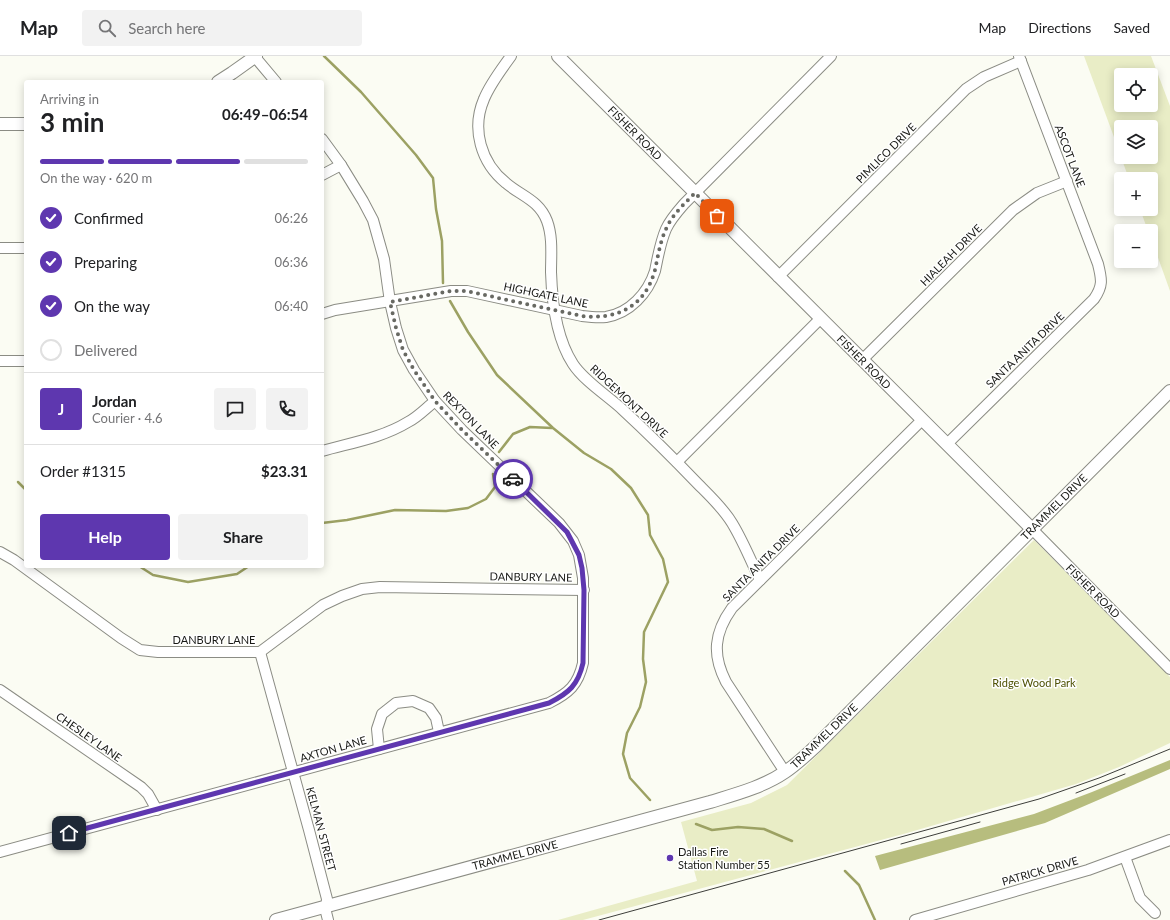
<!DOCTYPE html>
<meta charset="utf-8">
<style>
body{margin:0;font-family:Lato,sans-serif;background:#f2f2f2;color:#202124;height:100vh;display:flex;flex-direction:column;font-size:15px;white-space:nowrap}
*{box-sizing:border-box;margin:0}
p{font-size:13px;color:#757577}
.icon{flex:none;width:22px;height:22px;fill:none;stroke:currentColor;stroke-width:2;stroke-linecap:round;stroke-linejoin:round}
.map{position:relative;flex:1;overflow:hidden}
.details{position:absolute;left:24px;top:24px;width:300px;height:488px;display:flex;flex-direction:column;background:#fff;border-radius:4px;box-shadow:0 2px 10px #0003}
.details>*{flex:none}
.controls{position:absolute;left:1114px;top:12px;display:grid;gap:8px}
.controls a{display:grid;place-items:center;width:44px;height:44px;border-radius:4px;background:#fff;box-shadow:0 2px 10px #0003;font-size:20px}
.pin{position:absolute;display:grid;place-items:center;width:34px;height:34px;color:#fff;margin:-17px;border-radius:8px;box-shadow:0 2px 6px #0006}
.courier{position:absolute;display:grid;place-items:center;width:40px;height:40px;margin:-20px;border:3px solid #5e37af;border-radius:50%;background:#fff;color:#222;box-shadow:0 1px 5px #0007}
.summary em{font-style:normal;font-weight:700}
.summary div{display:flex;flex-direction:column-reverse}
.summary{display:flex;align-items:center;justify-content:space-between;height:68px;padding:0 16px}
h1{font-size:26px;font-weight:700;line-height:30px}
.bar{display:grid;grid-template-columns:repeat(4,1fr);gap:6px 4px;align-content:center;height:48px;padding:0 16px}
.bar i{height:5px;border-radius:3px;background:#e0e0e0}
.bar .selected{background:#5e37af}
.bar p{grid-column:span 4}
.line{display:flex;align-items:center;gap:10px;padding:0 16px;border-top:1px solid #e0e0e0}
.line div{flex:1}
.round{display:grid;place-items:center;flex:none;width:42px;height:42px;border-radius:4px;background:#f2f2f2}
ol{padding:0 16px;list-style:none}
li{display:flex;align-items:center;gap:12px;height:44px}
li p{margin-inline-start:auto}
li .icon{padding:4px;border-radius:50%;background:#5e37af;color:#fff;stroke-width:4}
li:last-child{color:#757577}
li i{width:22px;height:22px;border:2px solid #e0e0e0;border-radius:50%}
.button{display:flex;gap:8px;margin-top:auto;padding:8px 16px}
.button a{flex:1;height:46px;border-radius:4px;background:#5e37af;color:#fff;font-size:16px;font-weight:700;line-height:46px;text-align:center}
.button a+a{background:#f2f2f2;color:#202124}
header{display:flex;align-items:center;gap:24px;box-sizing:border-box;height:56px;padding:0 20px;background:#fff;border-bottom:1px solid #e0e0e0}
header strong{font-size:19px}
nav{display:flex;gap:22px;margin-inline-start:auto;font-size:14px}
.search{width:280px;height:36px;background:#f2f2f2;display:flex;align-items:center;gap:10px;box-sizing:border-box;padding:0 14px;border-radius:4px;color:#757577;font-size:15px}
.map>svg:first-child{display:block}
</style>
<header>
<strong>Map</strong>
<div class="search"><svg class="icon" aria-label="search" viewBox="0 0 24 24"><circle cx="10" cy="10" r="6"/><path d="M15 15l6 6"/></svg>Search here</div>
<nav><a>Map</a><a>Directions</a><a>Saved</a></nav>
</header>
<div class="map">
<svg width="1170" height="864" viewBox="0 0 1170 864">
<rect width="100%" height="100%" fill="#fbfcf3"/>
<!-- green -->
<g fill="#e9edc6" fill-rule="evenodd">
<path d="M1084,0H1151L1170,50V235L1151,182V175H1148L1140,153H1151V123H1129L1121,101H1151V71H1121V100ZM1121,19H1151V49H1121Z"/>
<polygon points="1034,484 1170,621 1170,687 1119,711 1076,728 907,777 583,864 558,864 697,825 681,766 751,747 787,729"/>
</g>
<!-- forest -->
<polygon fill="#b7bd7e" points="1170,704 1170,713 1045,767 880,814 875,800 1034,758 1092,736"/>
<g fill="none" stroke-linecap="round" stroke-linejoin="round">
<!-- stream -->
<g stroke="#9ca163" stroke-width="2.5">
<polyline points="324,0 361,36 416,99 433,122 436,153 442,185 443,227"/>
<polyline points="450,245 468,276 497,319 553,372 584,397 611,413 631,432 648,459 650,479 663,503 668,526 644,576 643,603 646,626 640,651 627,677 623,698 630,722 650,744"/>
<polyline points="499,396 513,378 530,371 552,372"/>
<polyline points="18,426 26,434"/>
<polyline points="322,467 347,464 395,454 446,455 468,452 486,443 495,431 493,418"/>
<polyline points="139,510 153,519 188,526 237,518 249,510"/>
<polyline points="696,768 712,774 738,771 764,773 792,785"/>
<polyline points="845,815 859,829 875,864"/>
</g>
<!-- minor casing -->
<g stroke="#8b8c84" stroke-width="12">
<g id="minor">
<path d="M511,0C501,14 490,28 484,43C471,73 481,107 506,127C521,140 539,144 547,165C553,181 551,200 551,216C552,247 556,282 573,308C584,325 608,340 623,354C649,378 674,403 698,428C710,440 723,452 732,467C743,485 751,505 760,524"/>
<polyline points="255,1 276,26"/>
<polyline points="322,119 341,109"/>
<polyline points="0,192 26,192"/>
<polyline points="778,221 966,33 984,21 1021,5"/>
<path d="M322,258L335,254L451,235H467L582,260C590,261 598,262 606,261C630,257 648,237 655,215C658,201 660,187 666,173C670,164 677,156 684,148L831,0"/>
<polyline points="862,304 1013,154 1037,137 1067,125"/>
<polyline points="0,305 26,305"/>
<path d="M947,388L1094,243C1103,230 1102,224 1098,208L1019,0"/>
<path d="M322,395C350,387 382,382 408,366C418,361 426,352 435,345"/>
<polyline points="677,406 821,262"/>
<polyline points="1032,473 1170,613"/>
<polyline points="0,496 14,504 121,582 140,594 158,596 260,596 323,549 342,540 362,533 380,531 584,534"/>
<polyline points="260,596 309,774 327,843 326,856 328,864"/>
<polyline points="0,634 141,731 148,738 157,754"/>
<polyline points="379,693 377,673 382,658 396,647 413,645 429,652 436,662 439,676"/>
<path d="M785,716L726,626C712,599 714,577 732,552L922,364"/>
<path d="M0,796L549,647C569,637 578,629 583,607V522L579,499L573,485L559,467L462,374L435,345L414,314L403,294L396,272L390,246L384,203L373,164L363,145L341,109L322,83"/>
<polyline points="1125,801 1140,842 1155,857"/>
<polyline points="915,864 1088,814 1170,784"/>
</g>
</g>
<!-- tertiary casing -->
<g stroke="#8b8c84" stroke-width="14">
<g id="tertiary">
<polyline points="558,0 1032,473"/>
<polyline points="218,26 232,17 256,0"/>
<polyline points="0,68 26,68"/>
<path d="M276,864L710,746C736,738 763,731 785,716C797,708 806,699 816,690L1170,335"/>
</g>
</g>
<!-- minor -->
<use href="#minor" stroke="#fff" stroke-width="10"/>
<!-- tertiary -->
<use href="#tertiary" stroke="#fff" stroke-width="12"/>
<!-- tram -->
<g stroke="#3d3e3a" stroke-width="1">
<polyline points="1076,737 1125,718"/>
<polyline points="901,788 980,766"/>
<polyline points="599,864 1039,743 1099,722 1170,693"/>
</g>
</g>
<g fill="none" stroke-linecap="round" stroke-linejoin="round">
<!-- done -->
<path stroke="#686963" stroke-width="4" stroke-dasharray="0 7.2" d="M513,423L462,374L435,345L414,314L403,294L396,272L390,246L451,235H466L582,260C617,264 645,251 655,214C658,200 660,186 666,173C672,159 684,148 695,137L717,160"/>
<!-- route -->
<path stroke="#5e37af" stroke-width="5" d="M69,777L549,647C569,637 578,629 583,607L584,534L582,512L579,499L567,476L513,423"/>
</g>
<!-- markers -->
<circle fill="#5e37af" stroke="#fff" stroke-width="1.5" cx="670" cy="802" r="4"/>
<g text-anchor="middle" stroke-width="3" stroke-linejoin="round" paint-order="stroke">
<!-- street labels -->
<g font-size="11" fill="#191a16" stroke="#fff">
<text transform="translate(635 77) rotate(45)" y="4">FISHER ROAD</text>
<text transform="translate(886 97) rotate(-45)" y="4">PIMLICO DRIVE</text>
<text transform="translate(1070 100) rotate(69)" y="4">ASCOT LANE</text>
<text transform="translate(951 199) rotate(-45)" y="4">HIALEAH DRIVE</text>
<text transform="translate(546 239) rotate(12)" y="4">HIGHGATE LANE</text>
<text transform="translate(1025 294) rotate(-44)" y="4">SANTA ANITA DRIVE</text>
<text transform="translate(864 306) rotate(45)" y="4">FISHER ROAD</text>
<text transform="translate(629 345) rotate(43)" y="4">RIDGEMONT DRIVE</text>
<text transform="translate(471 364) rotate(46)" y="4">REXTON LANE</text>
<text transform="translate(1054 451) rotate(-45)" y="4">TRAMMEL DRIVE</text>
<text transform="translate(761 507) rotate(-45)" y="4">SANTA ANITA DRIVE</text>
<text transform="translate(531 521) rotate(1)" y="4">DANBURY LANE</text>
<text transform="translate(1093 535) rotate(45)" y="4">FISHER ROAD</text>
<text x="214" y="588">DANBURY LANE</text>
<text transform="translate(824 680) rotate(-44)" y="4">TRAMMEL DRIVE</text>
<text transform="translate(89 681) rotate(35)" y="4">CHESLEY LANE</text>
<text transform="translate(333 693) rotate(-16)" y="4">AXTON LANE</text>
<text transform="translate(321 773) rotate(75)" y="4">KELMAN STREET</text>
<text transform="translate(515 799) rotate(-15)" y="4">TRAMMEL DRIVE</text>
<text transform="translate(1040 815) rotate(-16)" y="4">PATRICK DRIVE</text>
</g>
<!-- park labels -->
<g font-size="11" fill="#4f5205" stroke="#fff">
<text x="1034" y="631">Ridge Wood Park</text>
</g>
<!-- poi labels -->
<g font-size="11" fill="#191a16" stroke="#fff" text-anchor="start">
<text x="678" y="800">Dallas Fire<tspan x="678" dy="13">Station Number 55</tspan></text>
</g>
</g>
</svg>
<div class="controls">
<a><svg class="icon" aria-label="locate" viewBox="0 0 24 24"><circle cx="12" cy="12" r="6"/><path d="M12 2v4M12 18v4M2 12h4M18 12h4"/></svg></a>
<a><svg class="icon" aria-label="layers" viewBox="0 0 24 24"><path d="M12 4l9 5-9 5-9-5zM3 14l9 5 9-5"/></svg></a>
<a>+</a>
<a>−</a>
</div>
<div class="pin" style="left:717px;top:160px;background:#ea580c"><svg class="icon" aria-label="bag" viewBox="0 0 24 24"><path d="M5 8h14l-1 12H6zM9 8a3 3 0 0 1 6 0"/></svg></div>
<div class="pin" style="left:69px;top:777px;background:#1f2937"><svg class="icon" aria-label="home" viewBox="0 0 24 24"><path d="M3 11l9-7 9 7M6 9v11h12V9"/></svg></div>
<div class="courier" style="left:513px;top:423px"><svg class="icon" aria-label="car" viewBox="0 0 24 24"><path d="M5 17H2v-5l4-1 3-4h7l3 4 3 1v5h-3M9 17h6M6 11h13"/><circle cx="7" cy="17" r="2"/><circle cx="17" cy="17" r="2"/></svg></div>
<section class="details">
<div class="summary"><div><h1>3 min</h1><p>Arriving in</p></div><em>06:49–06:54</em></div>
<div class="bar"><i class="selected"></i><i class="selected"></i><i class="selected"></i><i></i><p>On the way · 620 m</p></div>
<ol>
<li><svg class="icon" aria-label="check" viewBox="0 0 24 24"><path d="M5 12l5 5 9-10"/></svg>Confirmed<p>06:26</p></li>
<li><svg class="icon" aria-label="check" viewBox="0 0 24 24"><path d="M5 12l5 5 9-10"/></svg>Preparing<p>06:36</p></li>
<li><svg class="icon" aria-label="check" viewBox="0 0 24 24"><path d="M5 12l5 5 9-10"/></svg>On the way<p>06:40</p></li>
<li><i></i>Delivered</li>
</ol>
<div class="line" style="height:72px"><b class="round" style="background:#5e37af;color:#fff">J</b><div><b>Jordan</b><p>Courier · 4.6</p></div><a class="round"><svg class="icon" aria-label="chat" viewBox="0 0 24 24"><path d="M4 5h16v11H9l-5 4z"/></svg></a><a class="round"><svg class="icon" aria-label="phone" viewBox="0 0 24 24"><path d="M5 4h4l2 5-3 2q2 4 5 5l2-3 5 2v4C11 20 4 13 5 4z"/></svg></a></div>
<div class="line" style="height:52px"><div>Order #1315</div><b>$23.31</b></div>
<div class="button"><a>Help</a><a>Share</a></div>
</section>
</div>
